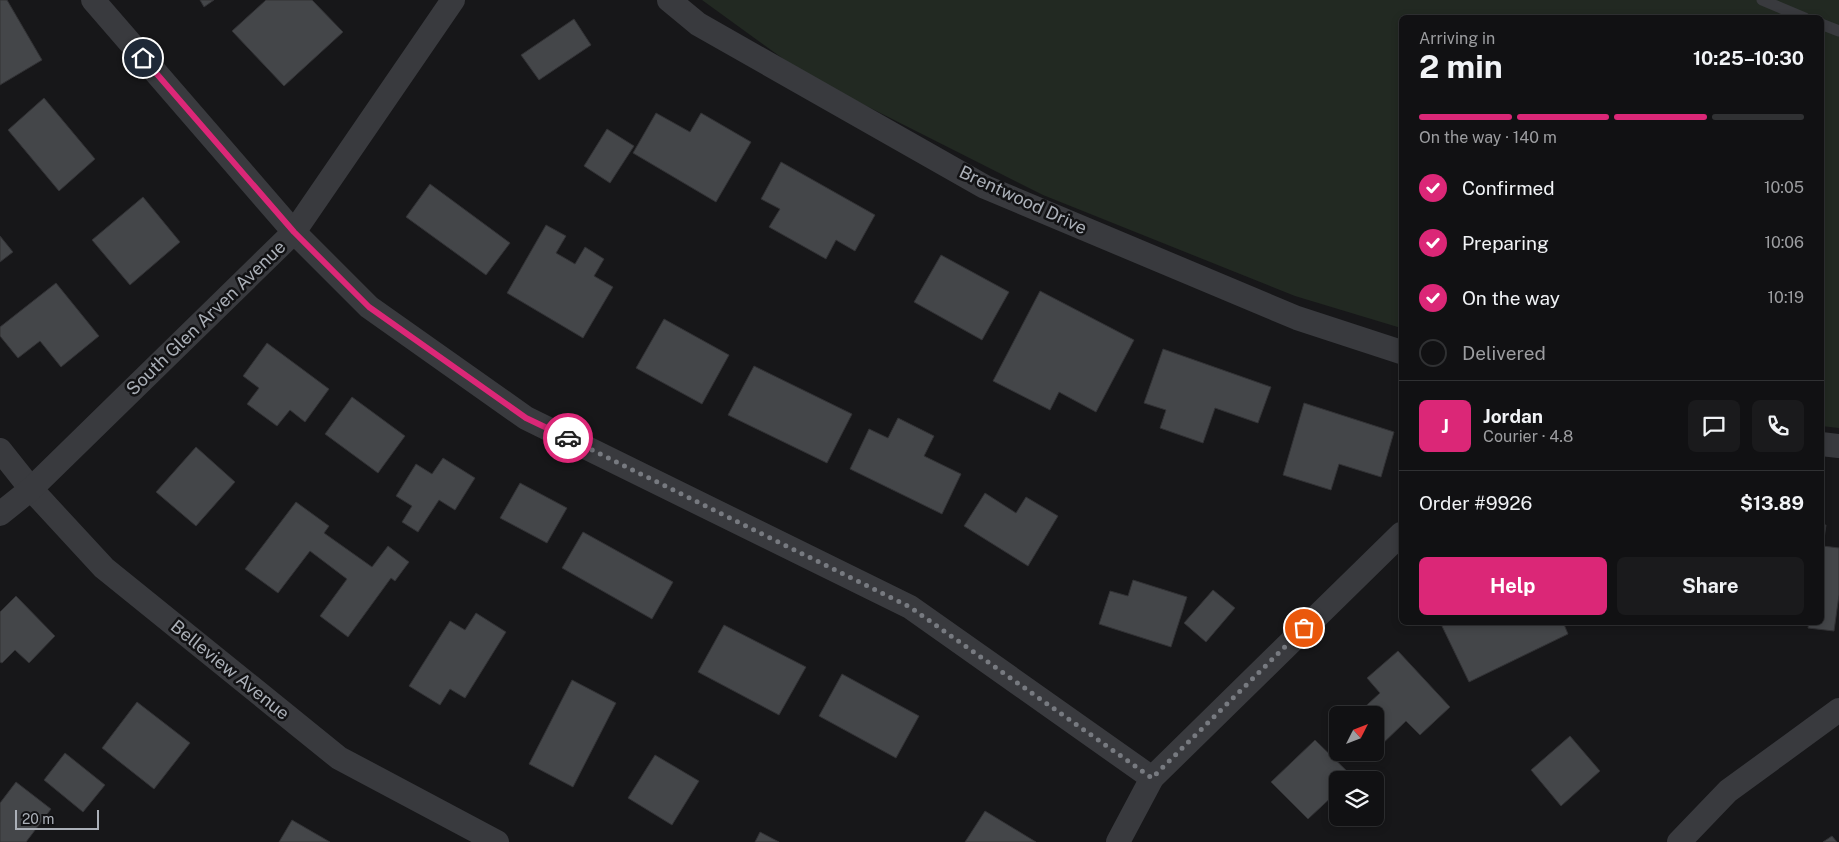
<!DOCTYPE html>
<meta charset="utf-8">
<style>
body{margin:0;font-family:"Public Sans",sans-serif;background:#1a1a1c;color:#f1f3f6;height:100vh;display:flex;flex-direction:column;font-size:19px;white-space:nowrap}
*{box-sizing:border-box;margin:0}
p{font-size:16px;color:#9c9da0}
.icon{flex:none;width:28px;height:28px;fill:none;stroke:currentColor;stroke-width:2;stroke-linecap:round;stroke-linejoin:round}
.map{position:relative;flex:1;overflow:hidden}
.panel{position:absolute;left:1399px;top:15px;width:425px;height:610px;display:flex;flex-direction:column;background:#111113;border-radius:8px;box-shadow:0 2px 8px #0003,0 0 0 1px #303133}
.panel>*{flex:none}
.needle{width:32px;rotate:48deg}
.buttons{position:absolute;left:1329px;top:706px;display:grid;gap:10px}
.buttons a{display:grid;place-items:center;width:55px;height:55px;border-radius:8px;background:#111113;box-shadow:0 2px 8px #0003,0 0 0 1px #303133;font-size:25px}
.scale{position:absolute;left:15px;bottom:12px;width:84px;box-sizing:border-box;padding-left:5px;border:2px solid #abb0b8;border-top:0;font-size:14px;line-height:18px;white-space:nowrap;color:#abb0b8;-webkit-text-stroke:4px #121214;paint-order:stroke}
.pin{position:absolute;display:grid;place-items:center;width:42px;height:42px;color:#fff;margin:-21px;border:2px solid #fff;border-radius:50%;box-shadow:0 1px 5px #0007}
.courier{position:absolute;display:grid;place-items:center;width:50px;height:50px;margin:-25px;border:4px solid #db2777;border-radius:50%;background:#fff;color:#222;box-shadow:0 1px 6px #0007}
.head em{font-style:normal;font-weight:700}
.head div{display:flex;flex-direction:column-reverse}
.head{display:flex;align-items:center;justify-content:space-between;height:85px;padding:0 20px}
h1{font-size:32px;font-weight:700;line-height:38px}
.bar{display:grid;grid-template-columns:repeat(4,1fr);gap:8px 5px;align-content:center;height:60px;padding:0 20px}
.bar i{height:6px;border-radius:4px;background:#303133}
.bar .current{background:#db2777}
.bar p{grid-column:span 4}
.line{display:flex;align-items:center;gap:12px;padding:0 20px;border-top:1px solid #303133}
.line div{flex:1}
.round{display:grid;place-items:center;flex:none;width:52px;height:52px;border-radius:8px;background:#1a1a1c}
ol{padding:0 20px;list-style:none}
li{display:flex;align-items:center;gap:15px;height:55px}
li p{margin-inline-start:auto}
li .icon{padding:5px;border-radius:50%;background:#db2777;color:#fff;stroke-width:4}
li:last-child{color:#9c9da0}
li i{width:28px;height:28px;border:2px solid #303133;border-radius:50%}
.primary-button{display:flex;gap:10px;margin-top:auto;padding:10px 20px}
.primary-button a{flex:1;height:58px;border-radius:8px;background:#db2777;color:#fff;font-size:20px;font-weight:700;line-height:58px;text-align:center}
.primary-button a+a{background:#1a1a1c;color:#f1f3f6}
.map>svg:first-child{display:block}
</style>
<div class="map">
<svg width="1839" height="842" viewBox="0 0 1839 842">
<rect width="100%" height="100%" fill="#171719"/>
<!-- green -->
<polygon fill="#222922" points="702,0 1839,0 1839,428 1821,426 1821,18 1401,18 1401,328 1295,296 1043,195 807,76"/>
<!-- building -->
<g fill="#444649" stroke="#323235">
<polygon points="0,0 7,0 42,60 0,85"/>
<polygon points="200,0 214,0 204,7"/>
<polygon points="266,0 312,0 343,32 284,86 232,31"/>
<polygon points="574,19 591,45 539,80 521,55"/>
<polygon points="44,98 95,159 59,191 8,130"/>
<polygon points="656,113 690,132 701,113 751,142 716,202 633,153"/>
<polygon points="607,129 634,146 610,183 584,166"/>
<polygon points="781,162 875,215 855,251 836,240 826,259 769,227 780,209 761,199"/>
<polygon points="430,184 510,243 486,275 406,217"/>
<polygon points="143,197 180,242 130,285 92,240"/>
<polygon points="546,225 566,236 556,253 575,264 585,247 604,259 594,276 613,287 583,338 507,293"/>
<polygon points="0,236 13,252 0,262"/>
<polygon points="941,255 1009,292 982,340 914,302"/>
<polygon points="56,283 99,336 61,367 40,341 18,358 0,336 0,327"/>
<polygon points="1040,291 1134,340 1096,412 1059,392 1050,410 993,381"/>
<polygon points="664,319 729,355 702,404 636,368"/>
<polygon points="267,343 329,389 305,422 290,410 277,426 247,404 259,388 243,376"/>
<polygon points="1163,349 1271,387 1258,423 1215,408 1203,443 1160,428 1166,410 1144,403"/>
<polygon points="754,366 852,414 827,463 728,415"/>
<polygon points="352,397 405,436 378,473 325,434"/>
<polygon points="1304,403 1394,432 1381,477 1339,464 1331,490 1283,475"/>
<polygon points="898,418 934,436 924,456 961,474 942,514 850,469 869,429 888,438"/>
<polygon points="196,447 235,482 196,526 156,492"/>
<polygon points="443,458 475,478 455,510 439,500 418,532 402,522 412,506 396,496 416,464 432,474"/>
<polygon points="520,483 567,508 547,543 500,518"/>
<polygon points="985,493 1016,513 1026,497 1058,516 1028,566 964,526"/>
<polygon points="296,502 329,526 324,533 372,567 388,546 409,562 395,581 391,578 348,637 320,616 347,579 310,551 278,593 245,569"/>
<polygon points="1821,525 1826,525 1823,546 1839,548 1839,595 1834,631 1808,628 1809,622 1821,622"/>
<polygon points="583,532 673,582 652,619 562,568"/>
<polygon points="1133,580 1187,597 1171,647 1099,624 1110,591 1128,596"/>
<polygon points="1213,590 1235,608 1206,642 1184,623"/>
<polygon points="16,596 55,636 29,663 15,650 2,663 0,662 0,612"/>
<polygon points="476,613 506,632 465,698 450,689 440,705 409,686 450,621 465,630"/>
<polygon points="1440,622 1563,622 1568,634 1469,682"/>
<polygon points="724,625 806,667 779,715 698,672"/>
<polygon points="1398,651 1450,707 1420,735 1406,721 1376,750 1375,715 1356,715 1380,693 1367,678"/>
<polygon points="842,674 919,716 896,758 819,716"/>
<polygon points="572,680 616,703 573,787 529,764"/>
<polygon points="137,702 190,743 154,789 102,748"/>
<polygon points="1570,736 1600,771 1561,806 1531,770"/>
<polygon points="1315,740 1352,776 1348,780 1338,780 1338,791 1308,819 1271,782"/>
<polygon points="65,753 105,785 83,812 44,780"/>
<polygon points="655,755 699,781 672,825 628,798"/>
<polygon points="16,782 51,809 26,842 0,842 0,803"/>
<polygon points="985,811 1036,842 965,842"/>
<polygon points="292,820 330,842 279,842"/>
<polygon points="760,832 779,842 755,842"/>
<polygon points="1832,836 1837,842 1823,842"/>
</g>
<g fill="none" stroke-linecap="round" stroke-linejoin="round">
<!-- lane -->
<g stroke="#393a3e" stroke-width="11">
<polyline points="1762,0 1805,18"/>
<polyline points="1821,24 1839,31"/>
</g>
<!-- street -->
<g stroke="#393a3e" stroke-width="24">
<polyline points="93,0 294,232 369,307 526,418 910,607 1152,778"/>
<polyline points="669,0 698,24 985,187 1297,318 1401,352"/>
<polyline points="1821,444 1839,446"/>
<polyline points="0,450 31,489 104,568 339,758 497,842"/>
<polyline points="0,514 31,489 294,232 453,0"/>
<polyline points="1118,842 1152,778 1401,534"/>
<polyline points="1679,842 1728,791 1839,710"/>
</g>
</g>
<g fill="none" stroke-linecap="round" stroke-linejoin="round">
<!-- done -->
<polyline stroke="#777a80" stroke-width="5" stroke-dasharray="0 9" points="568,438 910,607 1152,778 1304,628"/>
<!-- route -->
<polyline stroke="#db2777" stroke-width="6" points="143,58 294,232 369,307 526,418 568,438"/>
</g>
<g text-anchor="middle" stroke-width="5" stroke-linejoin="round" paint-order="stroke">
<!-- street labels -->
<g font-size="18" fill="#abb0b8" stroke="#121214">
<text transform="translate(1023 200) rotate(25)" y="6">Brentwood Drive</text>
<text transform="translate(206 318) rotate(-44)" y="6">South Glen Arven Avenue</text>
<text transform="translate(230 670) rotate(39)" y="6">Belleview Avenue</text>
</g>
</g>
</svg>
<div class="buttons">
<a><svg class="needle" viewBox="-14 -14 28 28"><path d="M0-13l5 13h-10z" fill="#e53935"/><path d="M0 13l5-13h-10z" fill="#9c9da0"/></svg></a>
<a><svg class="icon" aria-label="layers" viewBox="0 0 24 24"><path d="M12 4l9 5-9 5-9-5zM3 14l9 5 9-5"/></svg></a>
</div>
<div class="scale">20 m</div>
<div class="pin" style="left:1304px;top:628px;background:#ea580c"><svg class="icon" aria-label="bag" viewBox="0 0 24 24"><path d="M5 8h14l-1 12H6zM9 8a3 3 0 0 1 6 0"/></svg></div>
<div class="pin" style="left:143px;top:58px;background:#1f2937"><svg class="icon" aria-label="home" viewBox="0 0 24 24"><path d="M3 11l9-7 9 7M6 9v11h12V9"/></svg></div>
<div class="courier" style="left:568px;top:438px"><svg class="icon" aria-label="car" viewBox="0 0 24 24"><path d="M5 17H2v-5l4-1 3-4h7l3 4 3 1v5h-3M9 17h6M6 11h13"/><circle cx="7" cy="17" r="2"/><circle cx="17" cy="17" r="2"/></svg></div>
<section class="panel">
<div class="head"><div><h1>2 min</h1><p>Arriving in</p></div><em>10:25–10:30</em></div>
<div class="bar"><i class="current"></i><i class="current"></i><i class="current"></i><i></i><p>On the way · 140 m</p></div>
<ol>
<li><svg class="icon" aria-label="check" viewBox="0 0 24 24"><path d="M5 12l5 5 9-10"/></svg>Confirmed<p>10:05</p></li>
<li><svg class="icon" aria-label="check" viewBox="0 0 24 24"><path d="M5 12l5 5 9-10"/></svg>Preparing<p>10:06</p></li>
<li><svg class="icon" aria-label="check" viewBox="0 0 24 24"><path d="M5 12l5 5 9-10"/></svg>On the way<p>10:19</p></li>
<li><i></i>Delivered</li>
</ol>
<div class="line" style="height:90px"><b class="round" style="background:#db2777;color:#fff">J</b><div><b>Jordan</b><p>Courier · 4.8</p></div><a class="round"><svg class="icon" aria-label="chat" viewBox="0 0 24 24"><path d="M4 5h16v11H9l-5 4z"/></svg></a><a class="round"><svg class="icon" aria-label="phone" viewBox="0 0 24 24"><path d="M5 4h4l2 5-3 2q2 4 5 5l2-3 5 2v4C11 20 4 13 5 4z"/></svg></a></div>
<div class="line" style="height:65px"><div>Order #9926</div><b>$13.89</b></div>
<div class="primary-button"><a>Help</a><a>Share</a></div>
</section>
</div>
